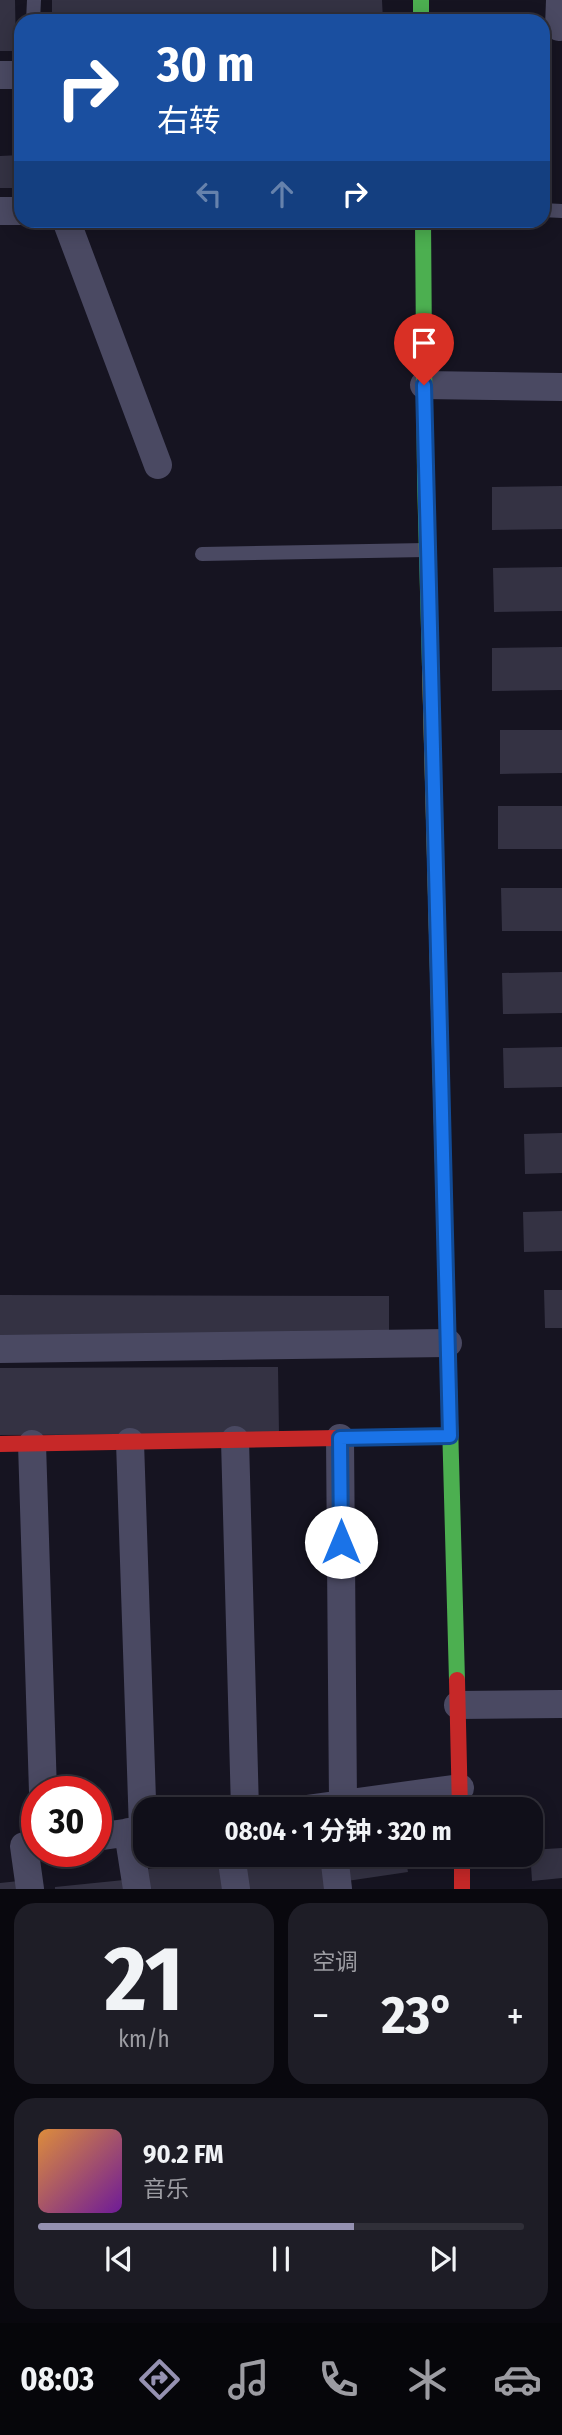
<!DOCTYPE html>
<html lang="zh">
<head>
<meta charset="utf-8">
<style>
	body { margin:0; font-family:"Fira Sans Condensed","Noto Sans SC",sans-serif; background:#1e1d26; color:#f1f3f6; height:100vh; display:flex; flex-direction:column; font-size:26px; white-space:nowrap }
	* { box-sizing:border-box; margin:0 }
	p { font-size:23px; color:#9c9ca2 }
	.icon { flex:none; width:38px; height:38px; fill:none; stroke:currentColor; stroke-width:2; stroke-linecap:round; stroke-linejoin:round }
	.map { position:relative; height:1889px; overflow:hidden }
	.drawer { display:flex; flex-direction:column; gap:14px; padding:14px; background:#09080e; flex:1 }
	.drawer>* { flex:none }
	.top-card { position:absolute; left:14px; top:14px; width:536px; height:214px; border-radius:21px; box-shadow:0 4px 18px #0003,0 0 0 2px #302f38; background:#1a4fa0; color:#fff; overflow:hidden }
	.speed { position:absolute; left:21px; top:1776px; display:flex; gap:14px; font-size:35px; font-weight:700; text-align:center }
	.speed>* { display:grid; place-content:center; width:91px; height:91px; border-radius:50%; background:#100f19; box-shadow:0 4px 18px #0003,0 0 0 2px #302f38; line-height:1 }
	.speed .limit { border:10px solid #d22; background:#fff; color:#111 }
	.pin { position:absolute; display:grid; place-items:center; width:60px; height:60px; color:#fff; margin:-72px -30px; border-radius:50% 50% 50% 0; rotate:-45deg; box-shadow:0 0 7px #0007 }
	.pin .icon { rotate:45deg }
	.me { position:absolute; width:77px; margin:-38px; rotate:0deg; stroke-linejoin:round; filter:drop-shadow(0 0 5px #0008) }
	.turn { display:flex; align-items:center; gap:24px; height:147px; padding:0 28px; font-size:32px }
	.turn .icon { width:91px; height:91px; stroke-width:2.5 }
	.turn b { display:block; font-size:49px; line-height:60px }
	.lanes { display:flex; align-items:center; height:66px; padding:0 28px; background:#0003; justify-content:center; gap:35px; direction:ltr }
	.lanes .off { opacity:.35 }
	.big { font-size:52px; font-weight:700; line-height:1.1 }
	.drawer .card { flex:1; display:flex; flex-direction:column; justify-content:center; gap:10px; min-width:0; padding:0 24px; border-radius:21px; background:#1e1d26 }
	.drawer .dial { align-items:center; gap:0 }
	.dial b { font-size:91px; line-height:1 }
	.song { display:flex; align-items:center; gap:21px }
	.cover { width:84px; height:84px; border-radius:10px; background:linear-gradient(135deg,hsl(30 70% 55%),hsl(280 70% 35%)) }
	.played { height:7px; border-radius:4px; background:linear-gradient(90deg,#9591b1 65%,#302f38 65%) }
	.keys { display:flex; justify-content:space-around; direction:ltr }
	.heat { display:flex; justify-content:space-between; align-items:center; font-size:38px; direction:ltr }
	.drawer .tiles { flex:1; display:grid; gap:14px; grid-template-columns:1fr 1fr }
	.card:last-child { grid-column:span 2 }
	.trip { position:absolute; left:133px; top:1797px; width:410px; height:70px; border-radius:21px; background:#100f19; box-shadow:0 4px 18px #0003,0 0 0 2px #302f38; font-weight:700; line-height:70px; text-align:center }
	.tabs { display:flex; height:112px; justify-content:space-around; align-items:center; background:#06060a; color:#9c9ca2 }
	.tabs .icon { width:49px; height:49px }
	.tabs .selected { color:#9591b1 }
	.tabs b { font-size:32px; color:#f1f3f6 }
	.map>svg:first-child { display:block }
	.building { fill:#343243 }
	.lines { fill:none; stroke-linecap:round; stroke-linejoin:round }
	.lane { stroke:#4a4962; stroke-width:14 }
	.street { stroke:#4a4962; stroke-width:28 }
	.fast { stroke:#4caf50; stroke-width:16 }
	.slow { stroke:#ffc107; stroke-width:16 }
	.jam { stroke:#c62828; stroke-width:16 }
	.route-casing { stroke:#114b97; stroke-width:18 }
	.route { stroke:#1a73e8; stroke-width:12 }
</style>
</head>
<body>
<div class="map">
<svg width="562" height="1889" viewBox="0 0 562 1889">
	<rect width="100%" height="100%" fill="#161421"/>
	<path class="building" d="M 0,0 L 15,0 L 16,51 L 0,51 Z
		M 52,0 L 382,0 L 383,21 L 52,21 Z
		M 21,155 L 21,188 L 0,188 L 0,156 Z
		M 562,486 L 562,529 L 492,530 L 492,487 Z
		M 562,567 L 562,611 L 494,612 L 493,568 Z
		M 562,647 L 562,690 L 492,691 L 492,648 Z
		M 500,730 L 562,730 L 562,773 L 500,774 Z
		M 498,806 L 562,806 L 562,849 L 498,849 Z
		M 501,888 L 562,888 L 562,931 L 502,931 Z
		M 562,972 L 562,1013 L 503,1014 L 502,973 Z
		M 562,1047 L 562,1087 L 504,1088 L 503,1048 Z
		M 562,1133 L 562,1173 L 525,1174 L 524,1134 Z
		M 562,1211 L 562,1251 L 524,1252 L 523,1212 Z
		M 544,1290 L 562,1290 L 562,1328 L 545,1328 Z
		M 0,1295 L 389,1296 L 389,1336 L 0,1335 Z
		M 278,1367 L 279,1434 L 0,1435 L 0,1368 Z
		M 562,1848 L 562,1878 L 532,1881 L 530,1850 Z
		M 314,1855 L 326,1855 L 330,1889 L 244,1889 L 241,1863 Z
		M 343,1855 L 405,1855 L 408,1872 L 347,1881 Z
		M 225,1861 L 228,1889 L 142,1889 L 140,1870 Z
		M 124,1880 L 125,1889 L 55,1889 L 55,1887 Z
		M 19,1881 L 20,1889 L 0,1889 L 0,1883 Z"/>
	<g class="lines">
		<path class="lane" d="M 33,21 L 34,0
			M 542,210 L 562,211
			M 202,554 L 426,550"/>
		<path class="street" d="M 559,27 L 560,0
			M 0,75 L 21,75
			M 0,211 L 21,211
			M 66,220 L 158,465
			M 424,385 L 562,387
			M 0,1349 L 448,1343
			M 340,1438 L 343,1803
			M 235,1440 L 245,1810
			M 130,1442 L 143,1830
			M 32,1444 L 43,1792
			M 458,1705 L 562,1704
			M 299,1810 L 460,1788
			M 128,1832 L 137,1889
			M 96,1837 L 145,1830
			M 24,1846 L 30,1889
			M 231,1855 L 236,1889
			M 334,1855 L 338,1889"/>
		<path class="fast" d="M 421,0 L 421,21
			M 423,220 L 425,479 L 430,667
			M 444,1203 L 457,1680"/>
		<path class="slow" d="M 430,667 L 444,1203"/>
		<path class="jam" d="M 0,1444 L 450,1436
			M 457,1680 L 460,1810
			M 462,1855 L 462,1889"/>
	</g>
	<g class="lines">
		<g class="route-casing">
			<path id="route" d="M 341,1542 L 340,1438 L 450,1436 L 424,385"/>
		</g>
		<use href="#route" class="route"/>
	</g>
</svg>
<div class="speed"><div class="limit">30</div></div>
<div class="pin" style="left:424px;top:385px;background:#d93025"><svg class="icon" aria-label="arrive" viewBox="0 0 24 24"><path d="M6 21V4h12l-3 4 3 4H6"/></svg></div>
<svg class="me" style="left:341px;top:1542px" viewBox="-20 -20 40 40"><circle r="19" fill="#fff"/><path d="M0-13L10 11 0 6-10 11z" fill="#1a73e8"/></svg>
<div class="trip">08:04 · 1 分钟 · 320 m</div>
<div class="top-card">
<div class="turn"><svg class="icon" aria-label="right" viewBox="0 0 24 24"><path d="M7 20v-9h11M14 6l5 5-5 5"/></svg><div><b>30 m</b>右转</div></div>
<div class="lanes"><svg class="icon off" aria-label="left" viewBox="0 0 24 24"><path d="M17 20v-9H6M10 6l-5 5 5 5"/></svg><svg class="icon off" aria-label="ahead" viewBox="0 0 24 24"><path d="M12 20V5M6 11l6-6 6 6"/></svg><svg class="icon" aria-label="right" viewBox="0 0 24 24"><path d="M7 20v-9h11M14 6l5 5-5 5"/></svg></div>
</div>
</div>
<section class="drawer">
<div class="tiles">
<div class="card dial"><b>21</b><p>km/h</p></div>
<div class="card"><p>空调</p>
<div class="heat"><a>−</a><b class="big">23°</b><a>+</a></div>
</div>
<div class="card">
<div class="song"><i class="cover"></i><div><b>90.2 FM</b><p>音乐</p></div></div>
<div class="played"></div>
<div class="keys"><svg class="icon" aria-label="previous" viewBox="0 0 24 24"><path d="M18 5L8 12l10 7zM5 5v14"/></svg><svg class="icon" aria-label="pause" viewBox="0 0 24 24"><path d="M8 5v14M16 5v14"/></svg><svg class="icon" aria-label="next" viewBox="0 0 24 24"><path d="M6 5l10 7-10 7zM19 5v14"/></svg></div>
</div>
</div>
</section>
<nav class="tabs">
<b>08:03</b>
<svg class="icon selected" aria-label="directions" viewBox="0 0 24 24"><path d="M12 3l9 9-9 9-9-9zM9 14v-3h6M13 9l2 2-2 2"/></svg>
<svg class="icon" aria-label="music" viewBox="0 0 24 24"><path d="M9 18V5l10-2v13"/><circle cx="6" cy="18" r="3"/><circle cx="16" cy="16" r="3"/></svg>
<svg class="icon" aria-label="phone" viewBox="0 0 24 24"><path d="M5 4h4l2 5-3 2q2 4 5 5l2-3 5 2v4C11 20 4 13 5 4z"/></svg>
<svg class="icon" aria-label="climate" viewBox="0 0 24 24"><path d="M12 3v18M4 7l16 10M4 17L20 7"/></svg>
<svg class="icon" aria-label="car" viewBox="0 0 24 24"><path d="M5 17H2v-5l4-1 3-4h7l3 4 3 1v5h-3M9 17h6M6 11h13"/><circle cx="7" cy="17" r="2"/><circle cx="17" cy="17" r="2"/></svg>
</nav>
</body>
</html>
